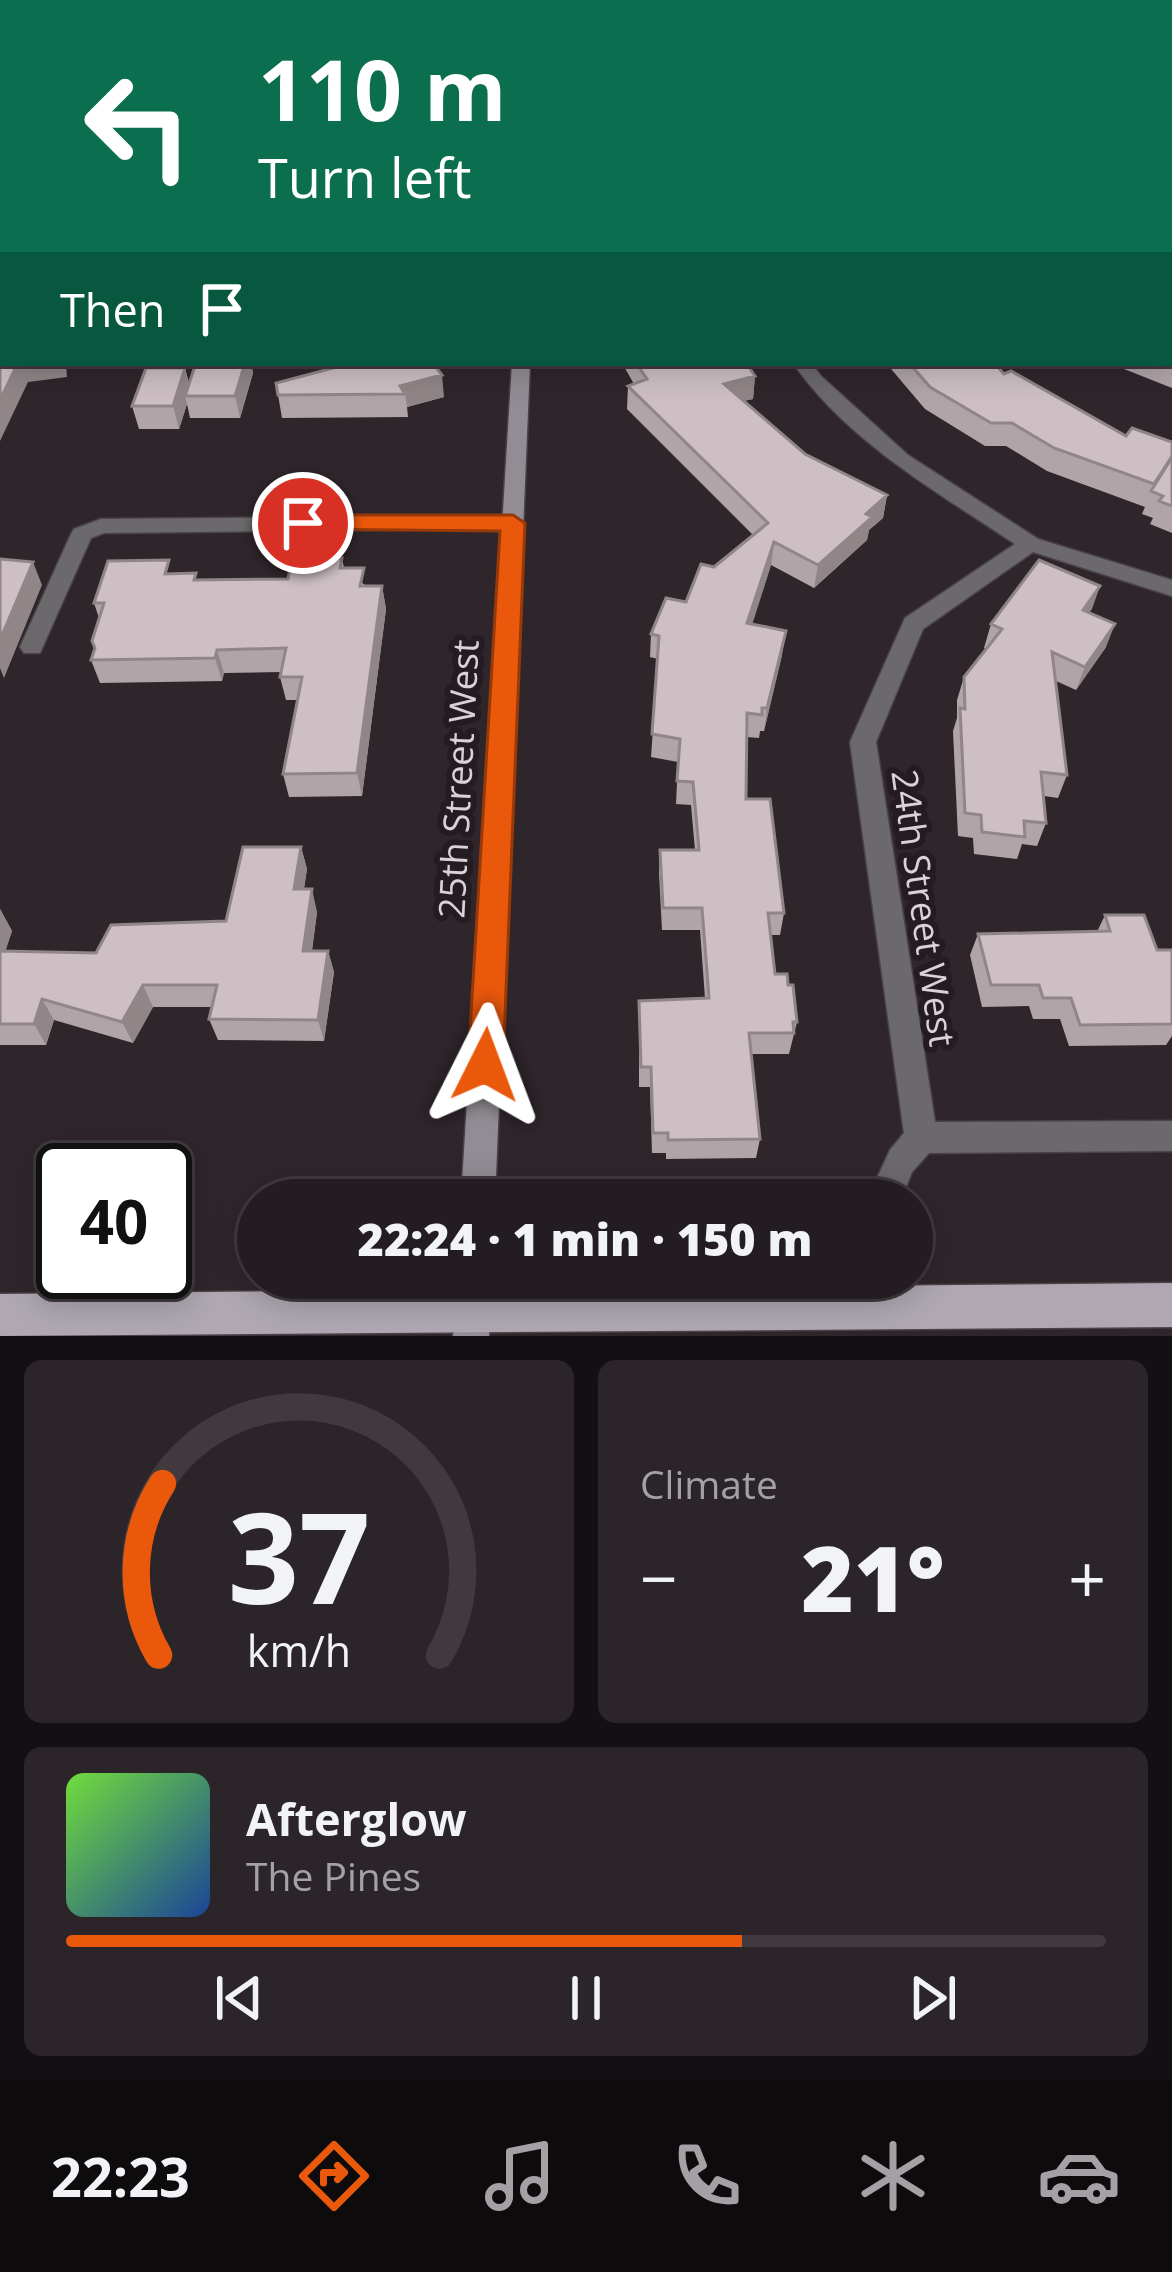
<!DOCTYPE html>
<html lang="en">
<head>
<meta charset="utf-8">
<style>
	body { margin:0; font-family:"Open Sans",sans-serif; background:#2b252a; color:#f1f3f6; height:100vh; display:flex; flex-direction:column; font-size:45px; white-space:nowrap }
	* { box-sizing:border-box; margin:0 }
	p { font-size:39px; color:#a3a1a5 }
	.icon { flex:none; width:66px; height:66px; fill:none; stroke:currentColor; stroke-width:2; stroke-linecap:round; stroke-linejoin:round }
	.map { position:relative; height:1336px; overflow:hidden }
	.details { display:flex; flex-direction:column; gap:24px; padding:24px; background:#130f12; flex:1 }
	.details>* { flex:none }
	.guide { position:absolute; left:0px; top:0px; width:1173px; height:366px; box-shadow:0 6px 30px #0003,0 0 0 3px #403a3f; background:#0b6e4f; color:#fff; overflow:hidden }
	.speed { position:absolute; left:36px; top:1143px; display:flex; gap:24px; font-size:60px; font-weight:700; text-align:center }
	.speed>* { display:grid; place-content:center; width:156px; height:156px; border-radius:50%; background:#231c21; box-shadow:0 6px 30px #0003,0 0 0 3px #403a3f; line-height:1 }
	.speed .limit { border:6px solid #111; border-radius:18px; background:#fff; color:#111 }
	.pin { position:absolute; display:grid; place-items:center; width:102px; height:102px; color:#fff; margin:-51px; border:6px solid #fff; border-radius:50%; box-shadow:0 3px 12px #0007 }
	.me { position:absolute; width:132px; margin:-66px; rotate:3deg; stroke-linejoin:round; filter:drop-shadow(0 0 9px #0008) }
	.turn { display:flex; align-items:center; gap:42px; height:252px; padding:0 60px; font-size:54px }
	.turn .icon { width:156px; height:156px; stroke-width:2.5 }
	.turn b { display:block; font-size:84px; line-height:102px }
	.then { display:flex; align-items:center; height:114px; padding:0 60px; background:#0003; gap:24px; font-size:45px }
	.big { font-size:90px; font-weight:800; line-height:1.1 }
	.details .tile { flex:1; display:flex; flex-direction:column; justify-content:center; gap:18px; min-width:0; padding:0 42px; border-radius:18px; background:#2b252a }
	.details .dial { align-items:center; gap:0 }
	.dial svg { height:312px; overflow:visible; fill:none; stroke:#403a3f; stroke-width:7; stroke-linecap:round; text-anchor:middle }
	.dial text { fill:#f1f3f6; stroke:none }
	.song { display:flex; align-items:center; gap:36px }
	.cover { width:144px; height:144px; border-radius:18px; background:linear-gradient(135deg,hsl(100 70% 55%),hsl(220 70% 35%)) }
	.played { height:12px; border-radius:6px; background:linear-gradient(90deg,#ea580c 65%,#403a3f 65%) }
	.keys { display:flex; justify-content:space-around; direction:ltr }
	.heat { display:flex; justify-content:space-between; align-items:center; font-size:66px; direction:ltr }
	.details .tiles { flex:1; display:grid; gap:24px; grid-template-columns:1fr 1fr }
	.tile:last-child { grid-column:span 2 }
	.trip { position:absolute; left:237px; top:1179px; width:696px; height:120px; border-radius:60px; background:#231c21; box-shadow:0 6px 30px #0003,0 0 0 3px #403a3f; font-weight:800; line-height:120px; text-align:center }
	.tab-bar { display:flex; height:192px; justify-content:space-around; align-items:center; background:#0e0b0d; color:#a3a1a5 }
	.tab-bar .icon { width:84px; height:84px }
	.tab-bar .on { color:#ea580c }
	.tab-bar b { font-size:54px; color:#f1f3f6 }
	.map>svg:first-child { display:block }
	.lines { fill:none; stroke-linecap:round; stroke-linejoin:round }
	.lane-casing { stroke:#4a4248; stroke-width:3 }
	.street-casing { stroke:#4a4248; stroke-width:3 }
	.secondary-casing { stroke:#4a4248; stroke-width:3 }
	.primary-casing { stroke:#4a4248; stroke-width:3 }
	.lane { fill:#6c696d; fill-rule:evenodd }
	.street { fill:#6c696d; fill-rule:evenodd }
	.secondary { fill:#928d94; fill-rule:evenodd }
	.primary { fill:#afa8b2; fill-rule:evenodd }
	.wall { fill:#b0a4a8 }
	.shaded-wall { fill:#908688 }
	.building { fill:#cdbfc3; stroke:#908688; stroke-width:3 }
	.route { fill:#ea580c; stroke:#983908; stroke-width:3 }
	.labels { text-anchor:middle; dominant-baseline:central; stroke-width:12; stroke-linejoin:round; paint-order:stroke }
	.street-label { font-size:36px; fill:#d9d3d8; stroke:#251c22 }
</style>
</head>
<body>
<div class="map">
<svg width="1172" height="1336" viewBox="0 0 1172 1336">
	<rect width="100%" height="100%" fill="#2f262c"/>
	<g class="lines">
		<g class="lane-casing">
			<path id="lane" d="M 513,516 L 521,518 L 524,523 L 521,528 L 104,533 L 91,538 L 40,653 L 24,653 L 20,647 L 71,534 L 74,529 L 101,519 Z"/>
		</g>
		<g class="street-casing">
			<path id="street" d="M 703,0 L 715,0 L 715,3 L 703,3 Z
				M 0,90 L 3,90 L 3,98 L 0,98 Z
				M 1170,288 L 1172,288 L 1172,300 L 1170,300 Z
				M 0,306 L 3,306 L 3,316 L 0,316 Z
				M 793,363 L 811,363 L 821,376 L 908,455 L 1038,539 L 1172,580 L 1172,596 L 1033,552 L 923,629 L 876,742 L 935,1122 L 1172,1121 L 1172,1151 L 929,1153 L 912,1172 L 901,1200 L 867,1200 L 890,1150 L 904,1133 L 850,742 L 905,618 L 1015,544 C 937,492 847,441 793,363 Z"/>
		</g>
		<g class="secondary-casing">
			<path id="secondary" d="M 534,0 L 546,0 L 546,3 L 534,3 Z
				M 512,363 L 530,363 L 495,1200 L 461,1200 Z
				M 457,1278 L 491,1278 L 489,1336 L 453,1336 Z"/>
		</g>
		<g class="primary-casing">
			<path id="primary" d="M 1172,1283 L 1172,1327 L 0,1336 L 0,1294 Z"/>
		</g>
		<use href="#lane" class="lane"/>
		<use href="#street" class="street"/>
		<use href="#secondary" class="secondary"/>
		<use href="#primary" class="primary"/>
	</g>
	<path class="wall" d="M 749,0 L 1172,0 L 1172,238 L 1170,236 L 1170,3 L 749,3 Z
		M 1172,320 L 1172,388 L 1119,367 L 1120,363 L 1170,363 L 1170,322 Z
		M 196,363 L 251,363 L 253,373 L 240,418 L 190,418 L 187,404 L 179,429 L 139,429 L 132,406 L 185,368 L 189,383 Z
		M 622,363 L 746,363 L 755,376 L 753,399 L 743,401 L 805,454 L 887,495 L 883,518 L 869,530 L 867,540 L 814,588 L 771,565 L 752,624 L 782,655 L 764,731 L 760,731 L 759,738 L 747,737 L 746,799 L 784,913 L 780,935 L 771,935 L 775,974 L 788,985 L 797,1022 L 789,1054 L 751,1054 L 760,1139 L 756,1158 L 666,1159 L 666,1153 L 652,1153 L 650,1087 L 639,1087 L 639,1001 L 705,998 L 700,930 L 662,930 L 659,873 L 660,850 L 695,850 L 691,805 L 676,804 L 678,762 L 651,757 L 658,659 L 650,657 L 651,634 L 686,602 L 714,567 L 753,535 L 627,409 L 628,386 L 634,384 Z
		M 886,363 L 994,363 L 1004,374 L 1126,436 L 1172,442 L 1172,533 L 1150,524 L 1153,518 L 1142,514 L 1145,507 L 1047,471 L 1006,446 L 985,446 L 925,409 Z
		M 276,383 L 444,397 L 407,407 L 408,417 L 282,418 Z
		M 342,558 L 344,568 L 366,586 L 382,586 L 386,609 L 362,796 L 289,797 L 283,774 L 297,700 L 286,700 L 280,677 L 281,672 L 224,673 L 222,681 L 100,683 L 91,660 L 95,650 L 92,641 L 99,618 L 94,603 L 173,574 L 198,580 L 288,579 Z
		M 1100,586 L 1089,613 L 1106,647 L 1076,690 L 1056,681 L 1067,775 L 1058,798 L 1044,796 L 1046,823 L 1037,846 L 1022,844 L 1017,859 L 974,854 L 973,838 L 958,836 L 953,731 L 957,718 L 957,700 L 964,677 L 986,649 L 984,648 L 991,624 Z
		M 301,847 L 307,869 L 304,889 L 317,912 L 312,951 L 328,951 L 334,972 L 324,1041 L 218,1040 L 209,1019 L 212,1007 L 153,1007 L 133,1043 L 54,1020 L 46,1045 L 0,1045 L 0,909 L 12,931 L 5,951 L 96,953 L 226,921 Z
		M 1105,915 L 1157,950 L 1172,950 L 1172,1036 L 1166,1045 L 1069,1046 L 1060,1019 L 1033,1019 L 1029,1006 L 982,1007 L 970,955 L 978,934 L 1097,932 Z"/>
	<path class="shaded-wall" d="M 16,0 L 36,0 L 33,3 L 14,3 Z
		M 3,16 L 3,42 L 0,46 L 0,20 Z
		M 18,363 L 66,363 L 67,377 L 28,382 L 0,441 L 0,400 Z
		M 245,363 L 251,363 L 253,373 L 240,418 L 235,396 Z
		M 185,368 L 191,390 L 185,396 L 187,404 L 179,429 L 173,406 Z
		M 442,375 L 444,397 L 407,407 L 405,394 L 400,386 Z
		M 755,376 L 753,399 L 722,406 L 724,384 Z
		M 887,495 L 883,518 L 869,530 L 867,540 L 814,588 L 818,565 L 866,514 Z
		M 774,542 L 771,565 L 745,647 L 747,623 Z
		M 33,562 L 42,585 L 4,678 L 0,668 L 0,640 Z
		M 382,586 L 386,609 L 362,796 L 357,773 Z
		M 1100,586 L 1092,609 L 1075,633 L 1083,610 Z
		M 1115,624 L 1106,647 L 1076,690 L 1085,667 Z
		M 786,631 L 782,655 L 764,731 L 767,708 Z
		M 217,650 L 224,673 L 222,681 L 215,658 Z
		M 301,847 L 307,869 L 300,912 L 294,889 Z
		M 312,889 L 317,912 L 309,972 L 303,951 Z
		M 0,909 L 12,931 L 0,968 Z
		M 328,951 L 334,972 L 324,1041 L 318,1020 Z
		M 143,985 L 153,1007 L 133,1043 L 122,1022 Z
		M 42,999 L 54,1020 L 46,1045 L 34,1024 Z"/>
	<path class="building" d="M 0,0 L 16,0 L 14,3 L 3,3 L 3,16 L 0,20 Z
		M 156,0 L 417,0 L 416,3 L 154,3 Z
		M 611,0 L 668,0 L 668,3 L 611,3 Z
		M 755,0 L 1172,0 L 1172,210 L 1170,208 L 1170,3 L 756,3 Z
		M 1172,320 L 1172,363 L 1170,362 L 1170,322 Z
		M 3,330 L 3,363 L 18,363 L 0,400 L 0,331 Z
		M 196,363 L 245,363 L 235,396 L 185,396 Z
		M 352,363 L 433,363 L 442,375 L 400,386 L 405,394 L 278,395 L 276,383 Z
		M 636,363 L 746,363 L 755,376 L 724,384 L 805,454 L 887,495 L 866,514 L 872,517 L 818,565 L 774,542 L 747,623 L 786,631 L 767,708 L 762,708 L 762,715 L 747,713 L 746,799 L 770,799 L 784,913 L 768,913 L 775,974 L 787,974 L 788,985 L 793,985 L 797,1022 L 793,1022 L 794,1033 L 749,1033 L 760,1139 L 668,1140 L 668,1133 L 653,1133 L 651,1067 L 641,1067 L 639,1001 L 709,998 L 702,908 L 663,908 L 660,850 L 699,850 L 693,782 L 677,781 L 680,739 L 652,734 L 659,636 L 651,634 L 666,598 L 686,602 L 701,564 L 714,567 L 768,523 L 628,386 L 647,379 Z
		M 909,363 L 994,363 L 1004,374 L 1011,371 L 1126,436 L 1132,428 L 1172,442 L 1172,456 L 1154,484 L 1054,448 L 1012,423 L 991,423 L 930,387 Z
		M 146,368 L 185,368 L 173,406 L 132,406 Z
		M 1171,459 L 1172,459 L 1172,506 L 1159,501 L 1163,496 L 1151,491 Z
		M 292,558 L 342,558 L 340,568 L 364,568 L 360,586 L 382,586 L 357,773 L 283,774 L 302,677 L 280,677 L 286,648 L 217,650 L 215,658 L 91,660 L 95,648 L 92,641 L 104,603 L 94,603 L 108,561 L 169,560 L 165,574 L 196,573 L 194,580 L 288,579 Z
		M 0,559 L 33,562 L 0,640 Z
		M 1039,560 L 1100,586 L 1083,610 L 1115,624 L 1085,667 L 1052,652 L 1067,775 L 1041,772 L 1046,823 L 1024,821 L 1025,837 L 982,832 L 981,815 L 965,813 L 960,708 L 965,709 L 964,677 L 1002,629 L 991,624 Z
		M 243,847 L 301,847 L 294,889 L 312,889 L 303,951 L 328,951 L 318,1020 L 209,1019 L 217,985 L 143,985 L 122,1022 L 42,999 L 34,1024 L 0,1024 L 0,951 L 96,953 L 111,925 L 226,921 Z
		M 1105,915 L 1144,915 L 1157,950 L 1172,950 L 1172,1024 L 1080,1025 L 1071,998 L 1043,998 L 1039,985 L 991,985 L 978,934 L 1110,931 Z"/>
	<path class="route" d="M 303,515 L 513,515 L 525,523 L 503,1065 L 497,1076 L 485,1081 L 473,1076 L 468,1065 L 500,531 L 295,529 L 295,518 Z"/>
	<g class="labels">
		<g class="street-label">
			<text transform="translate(458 779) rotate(-87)">25th Street West</text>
			<text transform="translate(924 908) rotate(82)">24th Street West</text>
		</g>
	</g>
</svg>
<div class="speed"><div class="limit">40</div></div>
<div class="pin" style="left:303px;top:523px;background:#d93025"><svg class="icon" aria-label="arrive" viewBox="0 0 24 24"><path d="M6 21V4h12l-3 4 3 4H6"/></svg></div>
<svg class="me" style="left:485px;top:1065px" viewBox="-20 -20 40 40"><path d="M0-17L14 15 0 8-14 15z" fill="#ea580c" stroke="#fff" stroke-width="4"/></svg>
<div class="trip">22:24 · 1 min · 150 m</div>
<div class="guide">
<div class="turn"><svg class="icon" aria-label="left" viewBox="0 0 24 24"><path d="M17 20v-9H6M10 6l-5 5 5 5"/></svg><div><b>110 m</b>Turn left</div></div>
<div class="then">Then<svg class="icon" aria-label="arrive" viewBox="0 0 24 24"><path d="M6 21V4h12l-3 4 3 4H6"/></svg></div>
</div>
</div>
<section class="details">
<div class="tiles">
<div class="tile dial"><svg viewBox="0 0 100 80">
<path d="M14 69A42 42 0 1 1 86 69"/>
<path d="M14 69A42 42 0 0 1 15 25" stroke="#ea580c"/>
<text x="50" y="56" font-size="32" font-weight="700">37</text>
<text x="50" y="72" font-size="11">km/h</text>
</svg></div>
<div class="tile"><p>Climate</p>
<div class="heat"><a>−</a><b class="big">21°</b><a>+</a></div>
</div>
<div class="tile">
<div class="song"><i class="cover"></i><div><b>Afterglow</b><p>The Pines</p></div></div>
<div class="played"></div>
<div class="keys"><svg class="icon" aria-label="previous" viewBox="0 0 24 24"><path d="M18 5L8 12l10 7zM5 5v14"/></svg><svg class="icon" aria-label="pause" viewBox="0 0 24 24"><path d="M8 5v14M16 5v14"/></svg><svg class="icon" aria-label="next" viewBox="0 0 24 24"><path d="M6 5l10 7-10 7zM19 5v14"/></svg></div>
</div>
</div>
</section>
<nav class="tab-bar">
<b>22:23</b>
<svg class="icon on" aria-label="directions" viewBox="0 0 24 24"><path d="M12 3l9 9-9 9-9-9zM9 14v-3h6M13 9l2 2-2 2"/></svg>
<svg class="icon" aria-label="music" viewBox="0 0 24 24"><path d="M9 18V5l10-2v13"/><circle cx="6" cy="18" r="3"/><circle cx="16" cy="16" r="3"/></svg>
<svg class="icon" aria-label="phone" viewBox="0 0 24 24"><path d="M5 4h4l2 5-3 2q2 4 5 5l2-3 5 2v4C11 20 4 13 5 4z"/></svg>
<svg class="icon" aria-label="climate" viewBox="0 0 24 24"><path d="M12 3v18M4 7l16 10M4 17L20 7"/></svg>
<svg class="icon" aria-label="car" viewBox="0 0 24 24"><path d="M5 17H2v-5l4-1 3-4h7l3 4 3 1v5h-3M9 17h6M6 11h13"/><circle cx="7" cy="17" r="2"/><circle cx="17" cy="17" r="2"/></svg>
</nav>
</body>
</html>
